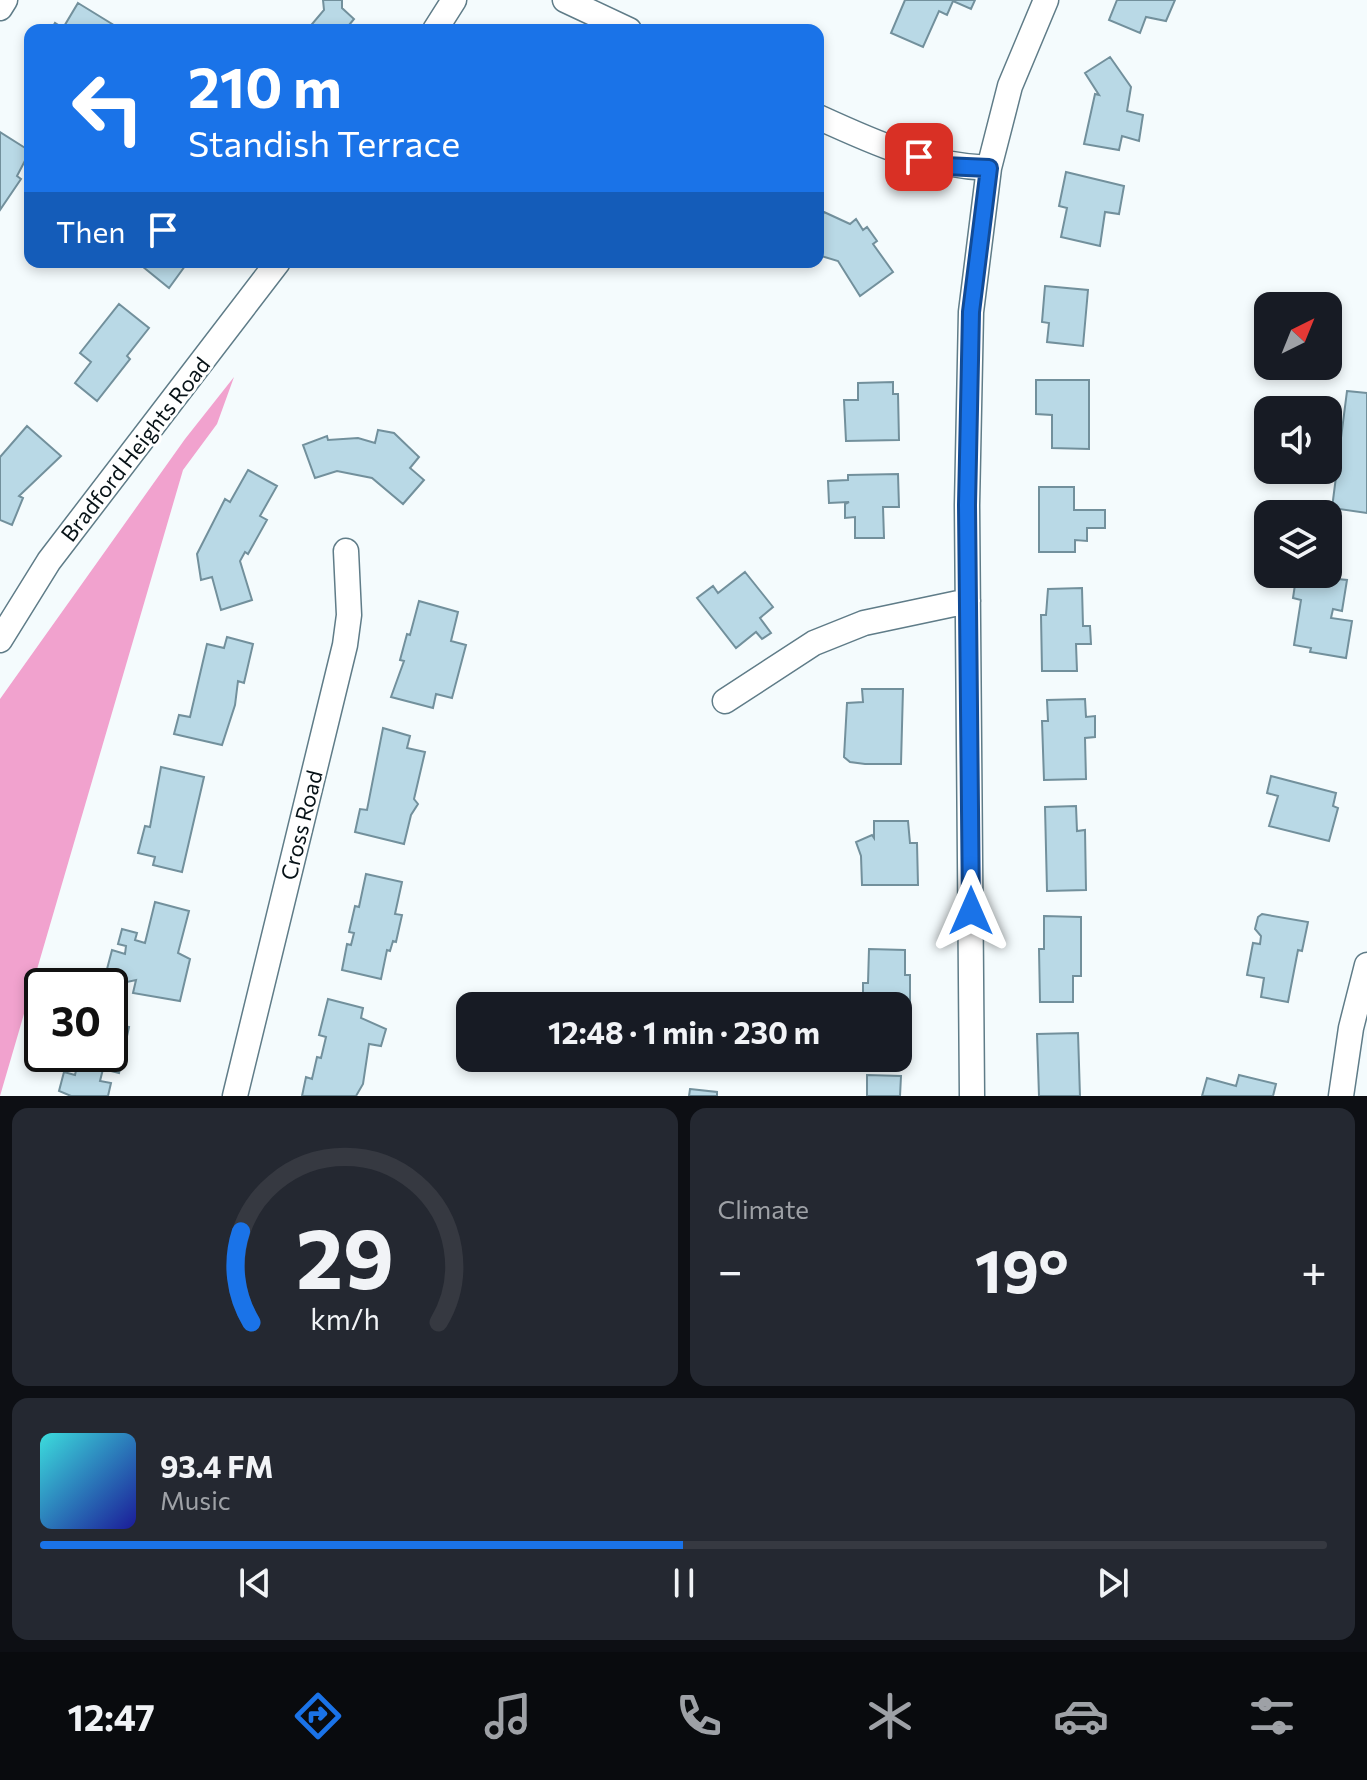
<!DOCTYPE html>
<html lang="en">
<head>
<meta charset="utf-8">
<style>
	body { margin:0; font-family:Commissioner,sans-serif; background:#242831; color:#f1f3f6; height:100vh; display:flex; flex-direction:column; font-size:30px; white-space:nowrap }
	* { box-sizing:border-box; margin:0 }
	p { font-size:26px; color:#9ea1a6 }
	.icon { flex:none; width:44px; height:44px; fill:none; stroke:currentColor; stroke-width:2; stroke-linecap:round; stroke-linejoin:round }
	.map { position:relative; height:1096px; overflow:hidden }
	.sheet { display:flex; flex-direction:column; gap:12px; padding:12px; background:#0d0f14; flex:1 }
	.sheet>* { flex:none }
	.banner { position:absolute; left:24px; top:24px; width:800px; height:244px; border-radius:16px; box-shadow:0 4px 12px #0003; background:#1a73e8; color:#fff; overflow:hidden }
	.needle { width:52px; rotate:43deg }
	.tools { position:absolute; left:1254px; top:292px; display:grid; gap:16px }
	.tools a { display:grid; place-items:center; width:88px; height:88px; border-radius:16px; background:#171b24; box-shadow:0 4px 12px #0003; font-size:40px }
	.speed { position:absolute; left:24px; top:968px; display:flex; gap:16px; font-size:40px; font-weight:700; text-align:center }
	.speed>* { display:grid; place-content:center; width:104px; height:104px; border-radius:50%; background:#171b24; box-shadow:0 4px 12px #0003; line-height:1 }
	.speed .limit { border:4px solid #111; border-radius:12px; background:#fff; color:#111 }
	.pin { position:absolute; display:grid; place-items:center; width:68px; height:68px; color:#fff; margin:-34px; border-radius:16px; box-shadow:0 4px 12px #0006 }
	.me { position:absolute; width:88px; margin:-44px; rotate:0deg; stroke-linejoin:round; filter:drop-shadow(0 0 6px #0008) }
	.turn { display:flex; align-items:center; gap:28px; height:168px; padding:0 32px; font-size:36px }
	.turn .icon { width:104px; height:104px; stroke-width:2.5 }
	.turn b { display:block; font-size:56px; line-height:68px }
	.then { display:flex; align-items:center; height:76px; padding:0 32px; background:#0003; gap:16px; font-size:30px }
	.big { font-size:60px; font-weight:700; line-height:1.1 }
	.sheet .card { flex:1; display:flex; flex-direction:column; justify-content:center; gap:12px; min-width:0; padding:0 28px; border-radius:16px; background:#242831 }
	.sheet .dial { align-items:center; gap:0 }
	.dial svg { height:208px; overflow:visible; fill:none; stroke:#363941; stroke-width:7; stroke-linecap:round; text-anchor:middle }
	.dial text { fill:#f1f3f6; stroke:none }
	.song { display:flex; align-items:center; gap:24px }
	.cover { width:96px; height:96px; border-radius:12px; background:linear-gradient(135deg,hsl(180 70% 55%),hsl(240 70% 35%)) }
	.played { height:8px; border-radius:4px; background:linear-gradient(90deg,#1a73e8 50%,#363941 50%) }
	.keys { display:flex; justify-content:space-around; direction:ltr }
	.heat { display:flex; justify-content:space-between; align-items:center; font-size:44px; direction:ltr }
	.sheet .tiles { flex:1; display:grid; gap:12px; grid-template-columns:1fr 1fr }
	.card:last-child { grid-column:span 2 }
	.trip { position:absolute; left:456px; top:992px; width:456px; height:80px; border-radius:16px; background:#171b24; box-shadow:0 4px 12px #0003; font-weight:700; line-height:80px; text-align:center }
	.tab-bar { display:flex; height:128px; justify-content:space-around; align-items:center; background:#090b0e; color:#9ea1a6 }
	.tab-bar .icon { width:56px; height:56px }
	.tab-bar .current { color:#1a73e8 }
	.tab-bar b { font-size:36px; color:#f1f3f6 }
	.map>svg:first-child { display:block }
	.forest { fill:#f1a2ce }
	.building { fill:#b9d9e6; stroke:#72909c; stroke-width:2 }
	.lines { fill:none; stroke-linecap:round; stroke-linejoin:round }
	.street-casing { stroke:#5f7c88; stroke-width:27 }
	.street { stroke:#fff; stroke-width:24 }
	.route-casing { stroke:#114b97; stroke-width:20 }
	.route { stroke:#1a73e8; stroke-width:14 }
	.labels { text-anchor:middle; dominant-baseline:central; stroke-width:6; stroke-linejoin:round; paint-order:stroke }
	.street-label { font-size:22px; fill:#071217; stroke:#fff }
</style>
</head>
<body>
<div class="map">
<svg width="1367" height="1096" viewBox="0 0 1367 1096">
	<rect width="100%" height="100%" fill="#f4fbfd"/>
	<path class="forest" d="M 234,377 L 217,424 L 183,470 L 0,1096 L 0,699 L 185,439 Z"/>
	<path class="building" d="M 323,0 L 342,0 L 342,8 L 354,19 L 345,30 L 307,30 L 324,10 Z
		M 905,0 L 975,0 L 971,9 L 953,1 L 947,15 L 939,11 L 923,47 L 891,33 Z
		M 1117,0 L 1175,0 L 1166,21 L 1146,17 L 1140,33 L 1109,20 Z
		M 78,3 L 117,27 L 115,30 L 51,30 L 55,23 L 63,28 Z
		M 1110,57 L 1131,87 L 1127,111 L 1143,115 L 1139,141 L 1122,136 L 1119,150 L 1084,144 L 1095,94 L 1099,95 L 1085,73 Z
		M 0,132 L 30,151 L 17,176 L 21,179 L 0,210 Z
		M 1066,172 L 1124,186 L 1119,214 L 1105,212 L 1100,246 L 1061,237 L 1067,208 L 1059,206 Z
		M 824,212 L 850,224 L 856,219 L 863,230 L 867,227 L 877,241 L 873,244 L 893,272 L 860,296 L 838,261 L 818,255 L 818,226 Z
		M 137,262 L 180,262 L 185,266 L 169,288 Z
		M 1045,286 L 1088,290 L 1083,346 L 1047,342 L 1049,323 L 1042,322 Z
		M 119,304 L 149,328 L 127,356 L 130,359 L 97,401 L 75,383 L 91,362 L 80,353 Z
		M 1036,380 L 1089,380 L 1089,449 L 1052,448 L 1052,415 L 1036,414 Z
		M 893,382 L 893,394 L 898,394 L 899,440 L 846,441 L 844,400 L 858,400 L 858,383 Z
		M 1347,391 L 1367,393 L 1367,513 L 1332,508 Z
		M 27,426 L 61,456 L 19,496 L 23,498 L 12,525 L 0,520 L 0,457 Z
		M 378,430 L 394,433 L 419,457 L 410,468 L 424,480 L 403,504 L 372,478 L 337,471 L 315,478 L 303,445 L 327,436 L 328,440 L 358,438 L 375,443 Z
		M 248,470 L 277,486 L 260,516 L 267,520 L 248,554 L 245,552 L 240,561 L 252,600 L 221,610 L 212,577 L 201,580 L 197,554 L 225,499 L 230,502 Z
		M 898,474 L 899,507 L 883,507 L 884,538 L 855,538 L 855,517 L 845,518 L 845,504 L 849,502 L 829,503 L 828,481 L 848,480 L 848,475 Z
		M 1039,487 L 1074,487 L 1074,510 L 1105,510 L 1105,528 L 1087,528 L 1087,541 L 1075,540 L 1075,552 L 1039,552 Z
		M 745,572 L 773,607 L 760,618 L 771,633 L 762,639 L 756,632 L 736,648 L 697,598 L 713,586 L 718,593 Z
		M 1296,578 L 1327,583 L 1328,578 L 1347,580 L 1342,611 L 1333,609 L 1331,618 L 1352,621 L 1346,658 L 1310,652 L 1311,648 L 1294,645 L 1301,600 L 1293,598 Z
		M 1082,588 L 1083,626 L 1090,626 L 1091,644 L 1076,644 L 1077,671 L 1042,671 L 1041,615 L 1046,615 L 1048,589 Z
		M 419,601 L 458,612 L 451,641 L 466,645 L 452,698 L 436,694 L 433,708 L 391,697 L 404,661 L 400,660 L 407,634 L 410,635 Z
		M 227,637 L 253,644 L 244,683 L 238,681 L 235,705 L 222,745 L 174,734 L 179,715 L 190,717 L 207,644 L 224,648 Z
		M 862,689 L 903,689 L 901,764 L 865,764 L 850,762 L 844,757 L 847,703 L 863,702 Z
		M 1085,699 L 1086,717 L 1095,716 L 1095,737 L 1085,738 L 1086,779 L 1044,780 L 1042,721 L 1048,721 L 1047,700 Z
		M 383,728 L 410,736 L 407,748 L 425,752 L 414,799 L 418,804 L 411,815 L 404,844 L 355,832 L 360,809 L 367,810 Z
		M 161,767 L 204,777 L 182,872 L 153,865 L 155,857 L 138,853 L 145,826 L 150,827 Z
		M 1271,776 L 1336,793 L 1333,806 L 1338,808 L 1329,841 L 1269,826 L 1278,796 L 1267,793 Z
		M 1076,806 L 1077,831 L 1085,830 L 1086,890 L 1047,891 L 1045,807 Z
		M 874,821 L 908,821 L 910,843 L 917,843 L 918,885 L 862,885 L 861,856 L 856,842 L 872,835 L 874,838 Z
		M 366,874 L 402,882 L 395,914 L 402,915 L 396,942 L 393,941 L 390,951 L 387,950 L 381,979 L 342,970 L 347,944 L 351,945 L 354,933 L 349,932 L 355,906 L 359,907 Z
		M 155,902 L 189,911 L 178,953 L 190,959 L 180,1001 L 133,993 L 136,980 L 127,982 L 106,973 L 112,950 L 125,954 L 126,946 L 118,944 L 122,929 L 137,933 L 135,940 L 145,943 Z
		M 1262,914 L 1308,922 L 1302,951 L 1298,950 L 1288,1002 L 1261,997 L 1264,978 L 1247,975 L 1253,943 L 1260,944 L 1261,936 L 1255,929 L 1258,917 Z
		M 1044,916 L 1081,917 L 1081,976 L 1073,976 L 1073,1002 L 1040,1002 L 1039,949 L 1044,949 Z
		M 869,949 L 905,950 L 905,975 L 910,975 L 910,1027 L 898,1027 L 898,1006 L 863,1005 L 863,983 L 868,983 Z
		M 328,999 L 363,1008 L 361,1018 L 386,1029 L 381,1046 L 369,1044 L 363,1084 L 356,1096 L 302,1096 L 306,1077 L 312,1079 L 317,1057 L 321,1058 L 326,1037 L 319,1035 Z
		M 110,1023 L 129,1027 L 119,1073 L 103,1069 L 100,1081 L 111,1083 L 108,1096 L 71,1096 L 59,1091 L 64,1072 L 75,1075 L 80,1054 L 110,1054 Z
		M 1078,1033 L 1080,1096 L 1039,1096 L 1037,1034 Z
		M 867,1075 L 901,1076 L 900,1096 L 867,1096 Z
		M 1239,1075 L 1276,1084 L 1273,1096 L 1202,1096 L 1207,1078 L 1236,1086 Z
		M 690,1089 L 717,1092 L 717,1096 L 689,1096 Z"/>
	<g class="lines">
		<g class="street-casing">
			<path id="street" d="M 565,0 L 629,30
				M 0,8 L 5,0
				M 435,30 L 454,0
				M 818,117 C 877,144 923,165 989,168
				M 0,640 L 49,561 L 278,262
				M 725,701 L 814,643 L 864,623 L 968,601
				M 235,1096 L 345,645 L 349,615 L 346,551
				M 972,1096 L 967,505 L 971,312 L 989,168 L 1010,86 L 1046,0
				M 1341,1096 L 1351,1028 L 1367,965"/>
		</g>
		<use href="#street" class="street"/>
	</g>
	<g class="lines">
		<g class="route-casing">
			<path id="route" d="M 919,157 L 944,166 L 989,168 L 971,312 L 967,505 L 971,911"/>
		</g>
		<use href="#route" class="route"/>
	</g>
	<g class="labels">
		<g class="street-label">
			<text transform="translate(135 449) rotate(-52)">Bradford Heights Road</text>
			<text transform="translate(301 825) rotate(-76)">Cross Road</text>
		</g>
	</g>
</svg>
<div class="tools">
<a><svg class="needle" viewBox="-14 -14 28 28"><path d="M0-13l5 13h-10z" fill="#e53935"/><path d="M0 13l5-13h-10z" fill="#9ea1a6"/></svg></a>
<a><svg class="icon" aria-label="sound" viewBox="0 0 24 24"><path d="M4 9h4l5-4v14l-5-4H4zM17 9q2 3 0 6"/></svg></a>
<a><svg class="icon" aria-label="layers" viewBox="0 0 24 24"><path d="M12 4l9 5-9 5-9-5zM3 14l9 5 9-5"/></svg></a>
</div>
<div class="speed"><div class="limit">30</div></div>
<div class="pin" style="left:919px;top:157px;background:#d93025"><svg class="icon" aria-label="arrive" viewBox="0 0 24 24"><path d="M6 21V4h12l-3 4 3 4H6"/></svg></div>
<svg class="me" style="left:971px;top:911px" viewBox="-20 -20 40 40"><path d="M0-17L14 15 0 8-14 15z" fill="#1a73e8" stroke="#fff" stroke-width="4"/></svg>
<div class="trip">12:48 · 1 min · 230 m</div>
<div class="banner">
<div class="turn"><svg class="icon" aria-label="left" viewBox="0 0 24 24"><path d="M17 20v-9H6M10 6l-5 5 5 5"/></svg><div><b>210 m</b>Standish Terrace</div></div>
<div class="then">Then<svg class="icon" aria-label="arrive" viewBox="0 0 24 24"><path d="M6 21V4h12l-3 4 3 4H6"/></svg></div>
</div>
</div>
<section class="sheet">
<div class="tiles">
<div class="card dial"><svg viewBox="0 0 100 80">
<path d="M14 69A42 42 0 1 1 86 69"/>
<path d="M14 69A42 42 0 0 1 10 34" stroke="#1a73e8"/>
<text x="50" y="56" font-size="32" font-weight="700">29</text>
<text x="50" y="72" font-size="11">km/h</text>
</svg></div>
<div class="card"><p>Climate</p>
<div class="heat"><a>−</a><b class="big">19°</b><a>+</a></div>
</div>
<div class="card">
<div class="song"><i class="cover"></i><div><b>93.4 FM</b><p>Music</p></div></div>
<div class="played"></div>
<div class="keys"><svg class="icon" aria-label="previous" viewBox="0 0 24 24"><path d="M18 5L8 12l10 7zM5 5v14"/></svg><svg class="icon" aria-label="pause" viewBox="0 0 24 24"><path d="M8 5v14M16 5v14"/></svg><svg class="icon" aria-label="next" viewBox="0 0 24 24"><path d="M6 5l10 7-10 7zM19 5v14"/></svg></div>
</div>
</div>
</section>
<nav class="tab-bar">
<b>12:47</b>
<svg class="icon current" aria-label="directions" viewBox="0 0 24 24"><path d="M12 3l9 9-9 9-9-9zM9 14v-3h6M13 9l2 2-2 2"/></svg>
<svg class="icon" aria-label="music" viewBox="0 0 24 24"><path d="M9 18V5l10-2v13"/><circle cx="6" cy="18" r="3"/><circle cx="16" cy="16" r="3"/></svg>
<svg class="icon" aria-label="phone" viewBox="0 0 24 24"><path d="M5 4h4l2 5-3 2q2 4 5 5l2-3 5 2v4C11 20 4 13 5 4z"/></svg>
<svg class="icon" aria-label="climate" viewBox="0 0 24 24"><path d="M12 3v18M4 7l16 10M4 17L20 7"/></svg>
<svg class="icon" aria-label="car" viewBox="0 0 24 24"><path d="M5 17H2v-5l4-1 3-4h7l3 4 3 1v5h-3M9 17h6M6 11h13"/><circle cx="7" cy="17" r="2"/><circle cx="17" cy="17" r="2"/></svg>
<svg class="icon" aria-label="filters" viewBox="0 0 24 24"><path d="M4 7h16M4 17h16"/><circle cx="9" cy="7" r="2"/><circle cx="15" cy="17" r="2"/></svg>
</nav>
</body>
</html>
